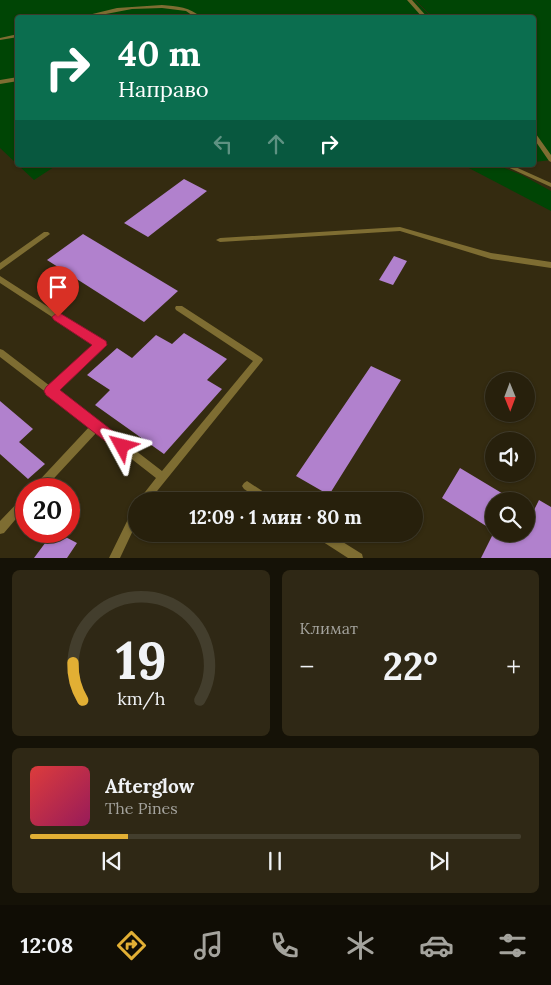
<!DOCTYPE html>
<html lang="ru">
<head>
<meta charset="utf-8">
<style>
	body { margin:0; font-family:Lora,serif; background:#2f2815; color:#f1f3f6; height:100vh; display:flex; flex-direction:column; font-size:19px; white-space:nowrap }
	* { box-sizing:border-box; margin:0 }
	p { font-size:16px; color:#a4a39d }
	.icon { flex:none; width:28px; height:28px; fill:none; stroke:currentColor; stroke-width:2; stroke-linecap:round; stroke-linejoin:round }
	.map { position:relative; height:558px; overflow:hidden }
	.drawer { display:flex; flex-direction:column; gap:12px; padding:12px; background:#151207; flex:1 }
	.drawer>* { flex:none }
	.top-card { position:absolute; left:15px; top:15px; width:521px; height:152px; border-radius:5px; box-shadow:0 1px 4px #0004,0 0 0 1px #433e2d; background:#0b6e4f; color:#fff; overflow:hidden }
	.needle { width:32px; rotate:179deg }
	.controls { position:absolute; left:485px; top:372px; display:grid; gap:10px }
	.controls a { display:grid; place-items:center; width:50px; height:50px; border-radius:50%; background:#27200c; box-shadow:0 1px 4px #0004,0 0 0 1px #433e2d; font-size:25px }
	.speed { position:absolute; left:15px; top:478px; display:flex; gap:10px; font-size:25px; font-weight:700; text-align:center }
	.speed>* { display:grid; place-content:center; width:65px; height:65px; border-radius:50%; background:#27200c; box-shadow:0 1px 4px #0004,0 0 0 1px #433e2d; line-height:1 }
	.speed .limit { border:8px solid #d22; background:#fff; color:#111 }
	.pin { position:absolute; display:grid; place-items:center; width:42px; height:42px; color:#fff; margin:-51px -21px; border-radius:50% 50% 50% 0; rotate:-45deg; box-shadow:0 0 5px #0007 }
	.pin .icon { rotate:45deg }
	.me { position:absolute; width:55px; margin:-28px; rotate:308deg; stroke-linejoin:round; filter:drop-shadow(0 0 4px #0008) }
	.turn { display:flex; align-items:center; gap:18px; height:105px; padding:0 20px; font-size:22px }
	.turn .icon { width:65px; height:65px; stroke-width:2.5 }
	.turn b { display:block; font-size:35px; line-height:42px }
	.lanes { display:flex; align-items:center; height:48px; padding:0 20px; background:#0003; justify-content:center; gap:25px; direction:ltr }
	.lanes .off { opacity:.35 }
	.big { font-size:38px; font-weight:800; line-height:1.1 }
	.drawer .widget { flex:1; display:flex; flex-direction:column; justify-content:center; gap:8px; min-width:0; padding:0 18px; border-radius:8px; background:#2f2815 }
	.drawer .dial { align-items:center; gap:0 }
	.dial svg { height:130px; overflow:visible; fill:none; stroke:#433e2d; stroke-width:7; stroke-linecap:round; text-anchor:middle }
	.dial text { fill:#f1f3f6; stroke:none }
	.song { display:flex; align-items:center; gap:15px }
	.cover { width:60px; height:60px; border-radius:8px; background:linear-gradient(135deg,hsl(0 70% 55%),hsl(330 70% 35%)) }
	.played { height:5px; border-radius:2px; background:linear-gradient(90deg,#e2af34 20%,#433e2d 20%) }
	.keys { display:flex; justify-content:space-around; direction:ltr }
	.heat { display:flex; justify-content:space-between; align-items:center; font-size:28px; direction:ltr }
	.drawer .tiles { flex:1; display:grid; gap:12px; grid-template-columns:1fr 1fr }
	.widget:last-child { grid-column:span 2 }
	.trip { position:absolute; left:128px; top:492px; width:295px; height:50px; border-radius:25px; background:#27200c; box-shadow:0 1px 4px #0004,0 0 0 1px #433e2d; font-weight:800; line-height:50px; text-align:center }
	.menu { display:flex; height:80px; justify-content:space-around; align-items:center; background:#100d05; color:#a4a39d }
	.menu .icon { width:35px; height:35px }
	.menu .selected { color:#e2af34 }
	.menu b { font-size:22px; color:#f1f3f6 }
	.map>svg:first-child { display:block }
	.green { fill:#004505 }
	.building { fill:#b181cd }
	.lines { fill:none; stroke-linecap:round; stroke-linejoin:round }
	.service { fill:#7e6d32; fill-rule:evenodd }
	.route { fill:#e11d48; stroke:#92132f }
</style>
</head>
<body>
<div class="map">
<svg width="551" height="558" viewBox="0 0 551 558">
	<rect width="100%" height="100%" fill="#342b10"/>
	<path class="green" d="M 0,0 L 414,0 L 432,17 L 18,18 L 17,164 L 0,148 Z
		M 415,0 L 551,0 L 551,160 L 534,162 L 534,18 L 433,17 Z
		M 18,165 L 57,165 L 34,180 Z
		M 463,165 L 514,165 L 502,167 L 522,175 L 551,191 L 551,211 Z"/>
	<path class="building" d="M 184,179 L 207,191 L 148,237 L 124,223 Z
		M 83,234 L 178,291 L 144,322 L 47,260 Z
		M 394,256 L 407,261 L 393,285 L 379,280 Z
		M 184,333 L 227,359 L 207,380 L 222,389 L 164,454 L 95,405 L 110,390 L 87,375 L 117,348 L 132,358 L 156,335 L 172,344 Z
		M 371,366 L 401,380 L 329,495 L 296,476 Z
		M 0,401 L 33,429 L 19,442 L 45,464 L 28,479 L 0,454 Z
		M 460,468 L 515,501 L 494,501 L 494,531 L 442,498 Z
		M 539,500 L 551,507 L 551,558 L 481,558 L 493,534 L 526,534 L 526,508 L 533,512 Z
		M 54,531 L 77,543 L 67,558 L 34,558 Z"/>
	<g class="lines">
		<path class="service" d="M 407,0 L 412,0 L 428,18 L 423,18 Z
			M 162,5 C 177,6 190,7 202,18 L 196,18 L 186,11 L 162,8 L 132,9 L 85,18 L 76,18 L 117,8 Z
			M 18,34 L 18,37 L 0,40 L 0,38 Z
			M 18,77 L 18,81 L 0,84 L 0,80 Z
			M 534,133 L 536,134 L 551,155 L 551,162 L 549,161 L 534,139 Z
			M 503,165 L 511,165 L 551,183 L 551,187 Z
			M 400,227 L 491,253 L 551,262 L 551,268 L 491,259 L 400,231 L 220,242 L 216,240 L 220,238 Z
			M 44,232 L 48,232 L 50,234 L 0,270 L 0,263 Z
			M 0,276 L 104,343 L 105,345 L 104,347 L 57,390 L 162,471 L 253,361 L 176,310 L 175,308 L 176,306 L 182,306 L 262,358 L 263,360 L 149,501 L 138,501 L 156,478 L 97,432 L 44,489 L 32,489 L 34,486 L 90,426 L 0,357 L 0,349 L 3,350 L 50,386 L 95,345 L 0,283 Z
			M 247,481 L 273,498 L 275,501 L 262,501 L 244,489 L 242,486 L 244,483 Z
			M 26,495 L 26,507 L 4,533 L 0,534 L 0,521 L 23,497 Z
			M 136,509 L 136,524 L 120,558 L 109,558 L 132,511 Z
			M 316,534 L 330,534 L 362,554 L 363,558 L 348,558 L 317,538 Z"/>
	</g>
	<path class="route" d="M 58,312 L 106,341 L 107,345 L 60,390 L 127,442 L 130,446 L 127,451 L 122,453 L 118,451 L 46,395 L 44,391 L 46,387 L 92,345 L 54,320 L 52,317 Z"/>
</svg>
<div class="controls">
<a><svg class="needle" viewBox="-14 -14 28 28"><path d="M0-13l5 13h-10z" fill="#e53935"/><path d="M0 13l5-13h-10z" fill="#a4a39d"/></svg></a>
<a><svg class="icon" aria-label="sound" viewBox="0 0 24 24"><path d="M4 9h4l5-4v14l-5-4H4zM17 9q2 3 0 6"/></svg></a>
<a><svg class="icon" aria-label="search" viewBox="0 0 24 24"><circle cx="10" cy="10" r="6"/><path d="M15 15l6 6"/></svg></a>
</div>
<div class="speed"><div class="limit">20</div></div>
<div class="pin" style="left:58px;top:317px;background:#d93025"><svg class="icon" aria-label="arrive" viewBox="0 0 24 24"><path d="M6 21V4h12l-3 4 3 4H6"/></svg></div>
<svg class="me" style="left:122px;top:446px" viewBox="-20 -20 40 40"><path d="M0-17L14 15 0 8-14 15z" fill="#e11d48" stroke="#fff" stroke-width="4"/></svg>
<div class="trip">12:09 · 1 мин · 80 m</div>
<div class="top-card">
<div class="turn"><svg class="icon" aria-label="right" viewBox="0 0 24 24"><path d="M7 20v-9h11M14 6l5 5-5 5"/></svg><div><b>40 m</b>Направо</div></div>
<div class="lanes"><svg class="icon off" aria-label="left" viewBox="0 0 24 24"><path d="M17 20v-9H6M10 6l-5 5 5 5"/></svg><svg class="icon off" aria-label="ahead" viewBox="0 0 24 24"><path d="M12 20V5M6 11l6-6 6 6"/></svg><svg class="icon" aria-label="right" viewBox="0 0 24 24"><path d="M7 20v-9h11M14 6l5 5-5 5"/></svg></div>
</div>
</div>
<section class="drawer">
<div class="tiles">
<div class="widget dial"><svg viewBox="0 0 100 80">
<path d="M14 69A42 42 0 1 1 86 69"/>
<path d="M14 69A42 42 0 0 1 8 46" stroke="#e2af34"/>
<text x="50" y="56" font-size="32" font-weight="700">19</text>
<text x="50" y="72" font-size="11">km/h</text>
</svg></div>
<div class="widget"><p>Климат</p>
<div class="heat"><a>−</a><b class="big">22°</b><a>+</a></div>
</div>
<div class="widget">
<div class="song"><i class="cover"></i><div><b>Afterglow</b><p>The Pines</p></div></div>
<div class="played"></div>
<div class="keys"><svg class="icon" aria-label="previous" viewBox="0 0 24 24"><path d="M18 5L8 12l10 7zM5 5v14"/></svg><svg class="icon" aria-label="pause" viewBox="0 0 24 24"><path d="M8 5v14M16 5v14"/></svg><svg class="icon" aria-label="next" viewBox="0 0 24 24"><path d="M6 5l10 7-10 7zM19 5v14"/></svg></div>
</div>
</div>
</section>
<nav class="menu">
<b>12:08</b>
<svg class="icon selected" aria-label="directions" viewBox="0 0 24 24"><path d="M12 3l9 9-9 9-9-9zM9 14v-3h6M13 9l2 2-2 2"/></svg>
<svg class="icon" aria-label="music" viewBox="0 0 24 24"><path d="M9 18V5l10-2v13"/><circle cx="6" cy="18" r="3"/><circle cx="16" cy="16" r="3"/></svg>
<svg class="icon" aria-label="phone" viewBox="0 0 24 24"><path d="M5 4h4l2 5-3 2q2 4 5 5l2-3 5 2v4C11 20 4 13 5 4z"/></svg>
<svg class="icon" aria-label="climate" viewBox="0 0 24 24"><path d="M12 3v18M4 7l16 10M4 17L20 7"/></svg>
<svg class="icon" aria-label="car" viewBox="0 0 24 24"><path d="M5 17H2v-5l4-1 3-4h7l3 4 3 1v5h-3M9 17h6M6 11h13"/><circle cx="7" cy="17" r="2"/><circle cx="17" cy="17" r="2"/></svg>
<svg class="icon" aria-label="filters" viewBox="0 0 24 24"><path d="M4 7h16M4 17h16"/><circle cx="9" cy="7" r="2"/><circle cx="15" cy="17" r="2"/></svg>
</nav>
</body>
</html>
